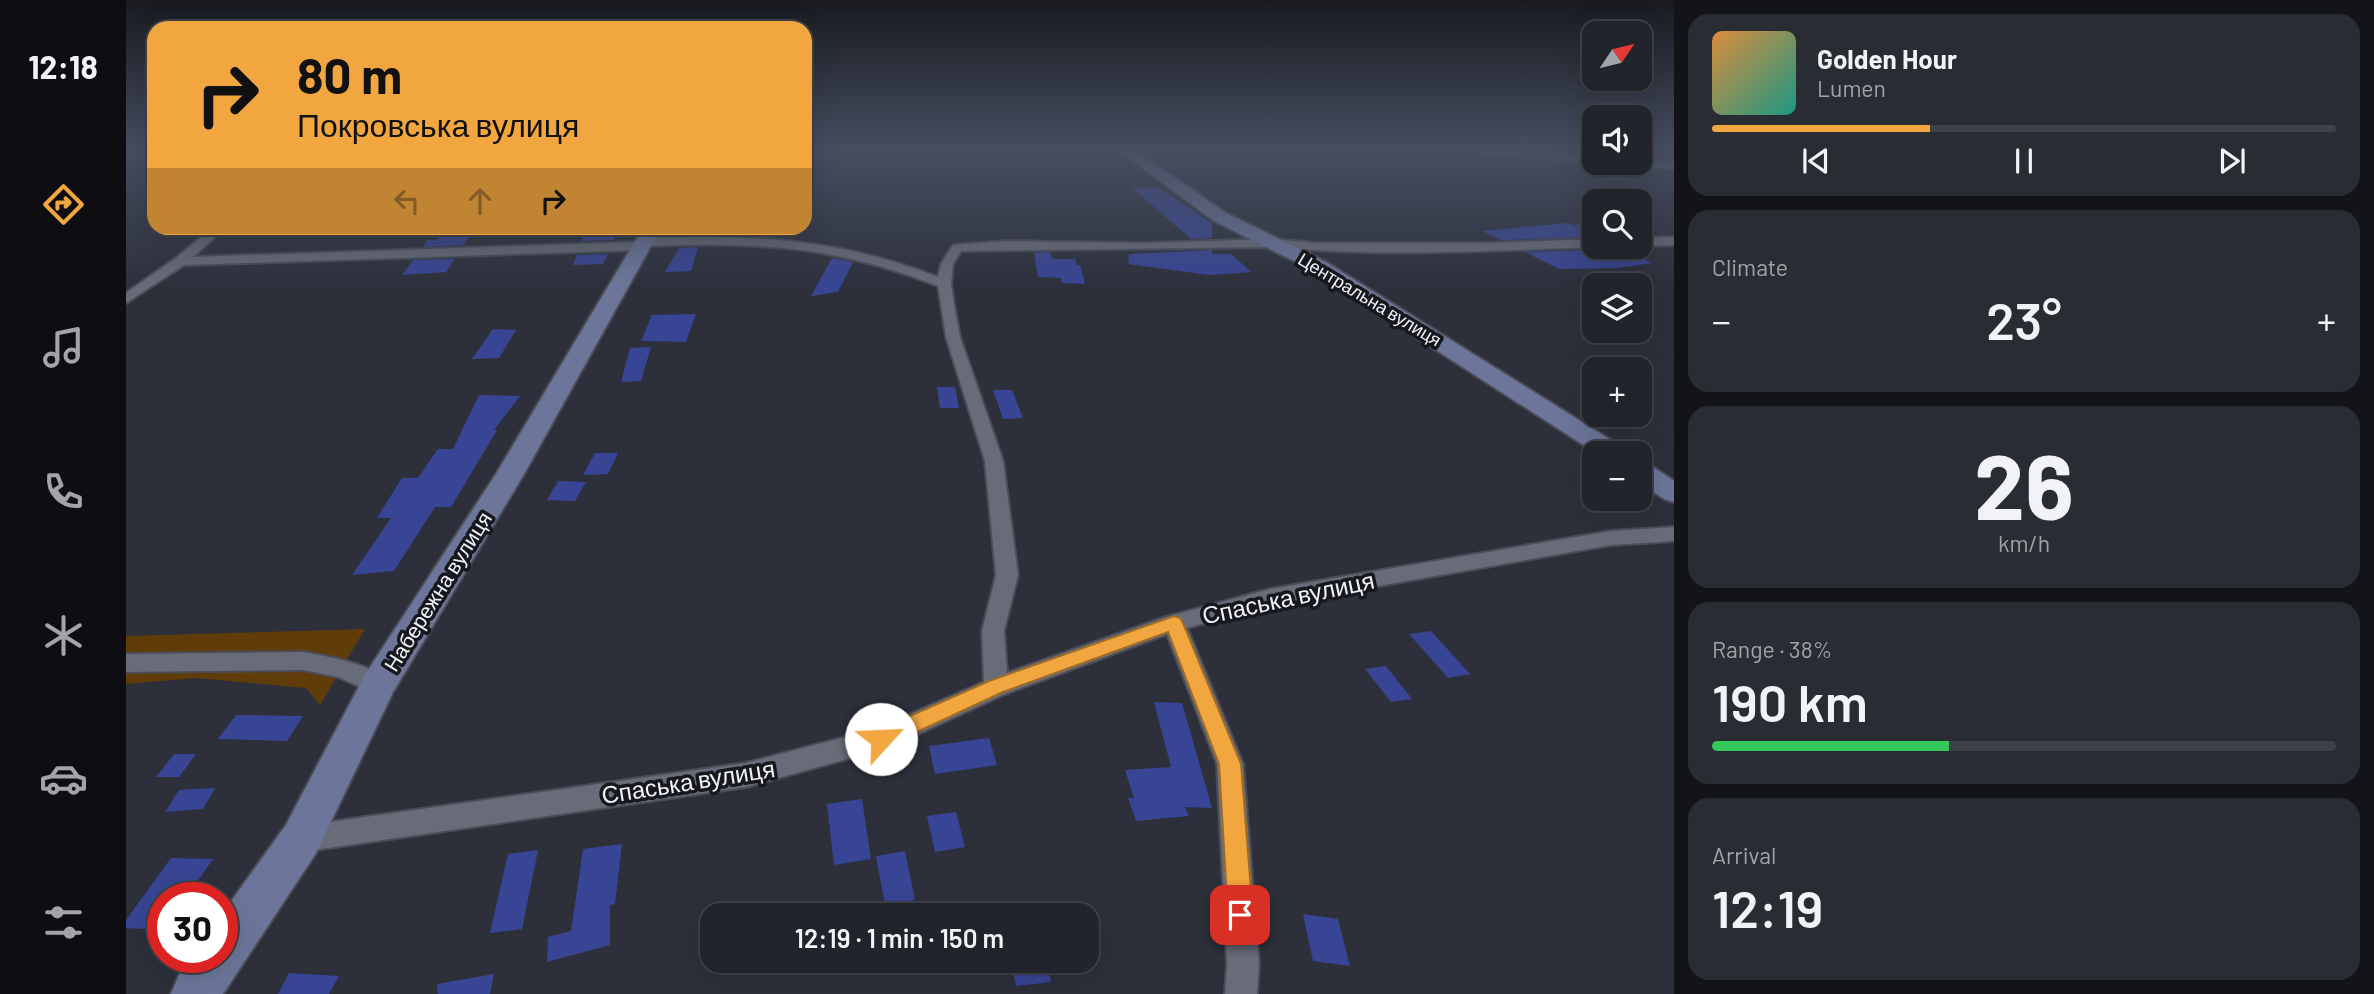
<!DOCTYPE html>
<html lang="en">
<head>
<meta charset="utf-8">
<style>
	body { margin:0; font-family:Barlow,sans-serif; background:#2a2c34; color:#f1f3f6; height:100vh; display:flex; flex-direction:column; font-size:26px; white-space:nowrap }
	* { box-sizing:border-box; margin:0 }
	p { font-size:23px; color:#a2a4a9 }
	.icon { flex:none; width:38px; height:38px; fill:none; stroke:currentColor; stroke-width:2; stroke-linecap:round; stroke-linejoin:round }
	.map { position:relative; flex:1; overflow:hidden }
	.panel { display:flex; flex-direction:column; gap:14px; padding:14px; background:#131418; width:700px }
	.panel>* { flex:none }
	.banner { position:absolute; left:21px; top:21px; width:665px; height:214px; border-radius:21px; box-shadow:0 7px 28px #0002,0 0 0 2px #3f4148; background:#f1a63f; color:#111; overflow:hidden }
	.needle { width:46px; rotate:55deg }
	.tools { position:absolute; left:1456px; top:21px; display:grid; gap:14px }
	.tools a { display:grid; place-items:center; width:70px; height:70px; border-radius:14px; background:#22242c; box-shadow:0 7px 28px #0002,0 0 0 2px #3f4148; font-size:35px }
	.speed { position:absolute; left:21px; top:882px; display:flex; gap:14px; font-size:35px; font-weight:700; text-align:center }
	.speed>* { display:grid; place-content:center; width:91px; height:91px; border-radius:50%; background:#22242c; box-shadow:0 7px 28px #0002,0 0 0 2px #3f4148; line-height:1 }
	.speed .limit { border:10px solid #d22; background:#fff; color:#111 }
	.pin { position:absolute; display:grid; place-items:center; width:60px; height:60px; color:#fff; margin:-30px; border-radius:14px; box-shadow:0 4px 10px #0006 }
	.me { position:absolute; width:77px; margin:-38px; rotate:65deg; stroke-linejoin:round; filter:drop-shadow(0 0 5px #0008) }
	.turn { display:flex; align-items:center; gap:24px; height:147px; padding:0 35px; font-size:32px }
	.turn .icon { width:91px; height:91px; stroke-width:2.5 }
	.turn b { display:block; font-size:49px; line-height:60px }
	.lanes { display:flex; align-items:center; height:66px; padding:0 35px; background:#0003; justify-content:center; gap:35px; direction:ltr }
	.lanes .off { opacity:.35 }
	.big { font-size:52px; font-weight:600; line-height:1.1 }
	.panel .widget { flex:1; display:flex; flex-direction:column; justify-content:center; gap:10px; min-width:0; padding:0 24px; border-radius:21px; background:#2a2c34 }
	.panel .dial { align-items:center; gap:0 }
	.dial b { font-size:91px; line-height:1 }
	.song { display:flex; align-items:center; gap:21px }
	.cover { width:84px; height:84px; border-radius:10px; background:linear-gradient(135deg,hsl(30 70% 55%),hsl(170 70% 35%)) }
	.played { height:7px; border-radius:4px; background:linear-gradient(90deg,#f1a63f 35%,#3f4148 35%) }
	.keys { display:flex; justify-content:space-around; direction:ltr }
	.heat { display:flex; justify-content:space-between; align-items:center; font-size:38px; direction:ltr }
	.charge { height:10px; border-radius:5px; background:linear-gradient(90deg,#34c759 38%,#3f4148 0) }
	.trip { position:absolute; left:574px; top:903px; width:399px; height:70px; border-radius:21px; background:#22242c; box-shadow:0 7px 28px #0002,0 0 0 2px #3f4148; font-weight:600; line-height:70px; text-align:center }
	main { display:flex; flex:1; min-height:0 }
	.dock { display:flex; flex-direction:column; width:126px; justify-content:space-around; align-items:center; background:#0e0e12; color:#a2a4a9 }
	.dock .icon { width:49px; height:49px }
	.dock .active { color:#f1a63f }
	.dock b { font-size:32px; color:#f1f3f6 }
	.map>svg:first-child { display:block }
	.green { fill:#5f3c08 }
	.building { fill:#384594 }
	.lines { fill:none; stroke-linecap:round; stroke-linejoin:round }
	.street-casing { stroke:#4a4c56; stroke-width:4 }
	.secondary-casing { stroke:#4a4c56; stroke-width:4 }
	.street { fill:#686b78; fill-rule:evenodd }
	.secondary { fill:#6d769a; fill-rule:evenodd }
	.route { fill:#f1a63f; stroke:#9d6c29; stroke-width:2 }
	.labels { text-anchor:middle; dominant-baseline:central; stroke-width:7; stroke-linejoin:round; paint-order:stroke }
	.far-street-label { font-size:18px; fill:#f0f2f9; stroke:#17181d }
	.street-label { font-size:21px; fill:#f0f2f9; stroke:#17181d }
	.near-street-label { font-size:24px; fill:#f0f2f9; stroke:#17181d }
</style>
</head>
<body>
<main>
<nav class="dock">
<b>12:18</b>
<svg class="icon active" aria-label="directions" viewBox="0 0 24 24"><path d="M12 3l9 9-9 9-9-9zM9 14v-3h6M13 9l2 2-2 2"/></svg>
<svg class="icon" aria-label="music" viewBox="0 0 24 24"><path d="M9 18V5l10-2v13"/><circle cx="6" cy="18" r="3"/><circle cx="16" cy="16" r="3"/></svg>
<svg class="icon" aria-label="phone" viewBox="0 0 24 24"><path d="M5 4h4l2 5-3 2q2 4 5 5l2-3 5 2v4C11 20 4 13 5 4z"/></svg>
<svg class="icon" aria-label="climate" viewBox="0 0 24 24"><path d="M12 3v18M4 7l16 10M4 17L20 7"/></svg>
<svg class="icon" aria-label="car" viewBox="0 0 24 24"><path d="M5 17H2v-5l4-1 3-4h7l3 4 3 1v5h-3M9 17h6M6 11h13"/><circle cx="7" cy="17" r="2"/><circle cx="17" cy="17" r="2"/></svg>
<svg class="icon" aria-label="filters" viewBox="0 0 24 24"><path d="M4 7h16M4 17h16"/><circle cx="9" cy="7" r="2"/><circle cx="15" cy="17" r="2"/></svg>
</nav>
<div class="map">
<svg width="1548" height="994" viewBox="0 0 1548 994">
	<rect width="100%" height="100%" fill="#2d303b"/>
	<path class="green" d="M 239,629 L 194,705 L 180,688 L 70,678 L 0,684 L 0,636 Z"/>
	<path class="building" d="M 1032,187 L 1086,223 L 1086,238 L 1065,239 L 1006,188 Z
		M 1442,223 L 1447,225 L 1468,223 L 1468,237 L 1375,240 L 1356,231 Z
		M 347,231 L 337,245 L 297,247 L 301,240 L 310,240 L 316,232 Z
		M 492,232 L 488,240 L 456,241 L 459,233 Z
		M 572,247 L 565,271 L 539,272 L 553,248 Z
		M 1471,247 L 1493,247 L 1526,263 L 1491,268 L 1433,269 L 1399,252 L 1468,250 Z
		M 1086,250 L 1086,254 L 1105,254 L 1125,272 L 1083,275 L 1002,264 L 1003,254 Z
		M 924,252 L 926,259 L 949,259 L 951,265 L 954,265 L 959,284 L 936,283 L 935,278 L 912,277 L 908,253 Z
		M 482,254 L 477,264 L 447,265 L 451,255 Z
		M 706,258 L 727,262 L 712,292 L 685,296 Z
		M 329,259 L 320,272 L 276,275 L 287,260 Z
		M 570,314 L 560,342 L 515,341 L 526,315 Z
		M 367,329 L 390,330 L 373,358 L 346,359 Z
		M 525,347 L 515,381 L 495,382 L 504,348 Z
		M 811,387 L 829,387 L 833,408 L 814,408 Z
		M 867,390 L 886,390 L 897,418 L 877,419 Z
		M 353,395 L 394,396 L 368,430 L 371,430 L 325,507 L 309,507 L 268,571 L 226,575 L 265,518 L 251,518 L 276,478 L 292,478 L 312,449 L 327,449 Z
		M 469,453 L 492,453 L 482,474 L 457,475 Z
		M 432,481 L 460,482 L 449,501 L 421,500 Z
		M 1305,631 L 1344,674 L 1322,678 L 1283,634 Z
		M 1260,666 L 1286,699 L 1265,702 L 1239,669 Z
		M 1028,702 L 1056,703 L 1086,808 L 1059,807 L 1063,816 L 1010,821 L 1002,798 L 1008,798 L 999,770 L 1045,767 Z
		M 110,715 L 177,716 L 161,741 L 92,739 Z
		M 863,738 L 871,765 L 809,774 L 803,746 Z
		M 48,754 L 70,754 L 53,777 L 30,777 Z
		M 89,788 L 77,809 L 39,812 L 53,790 Z
		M 736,799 L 745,859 L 708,865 L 701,804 Z
		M 830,812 L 839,847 L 809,852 L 801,816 Z
		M 496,844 L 489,904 L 484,905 L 484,945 L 421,962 L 422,937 L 445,931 L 457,849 Z
		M 412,850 L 396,929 L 364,933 L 382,854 Z
		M 779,851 L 789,900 L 759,905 L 750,856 Z
		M 45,858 L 87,859 L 60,898 L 37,898 L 37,930 L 0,928 L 0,920 Z
		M 1177,914 L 1212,919 L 1224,966 L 1187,961 Z
		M 885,961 L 920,961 L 925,982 L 890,986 Z
		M 163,973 L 213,976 L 203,994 L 152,994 Z
		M 368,974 L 364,994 L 312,994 L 311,984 Z"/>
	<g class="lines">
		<g class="street-casing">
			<path id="street" d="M 1340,149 L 1379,149 L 1468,157 L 1469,163 L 1345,152 Z
				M 1514,160 L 1548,163 L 1548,169 L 1507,166 L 1502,163 L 1514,163 Z
				M 86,228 L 99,228 L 67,257 L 511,242 L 517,238 C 628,235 707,237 812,277 L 815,264 L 827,245 L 880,241 L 1018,243 L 1147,239 L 1190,243 L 1364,243 L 1468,239 L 1468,247 C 1362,251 1253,257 1147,247 L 835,251 L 827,264 L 825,284 L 828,304 L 834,337 L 877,461 L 892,575 L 878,631 L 881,673 L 1040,617 L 1144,589 L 1485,531 L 1548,527 L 1548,541 L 1485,545 L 1144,605 L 1061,628 L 1117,764 L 1133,965 L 1131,994 L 1099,994 L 1101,965 L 1091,764 L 1041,634 L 879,694 L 764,747 L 620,787 L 175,852 L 165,848 L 161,839 L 165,830 L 175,826 L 620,763 L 750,729 L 858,682 L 856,631 L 870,575 L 859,461 L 820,337 L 812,286 C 706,245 632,242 521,246 L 515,250 L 58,265 L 0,303 L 0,293 L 50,258 Z
				M 1548,237 L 1548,245 L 1514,246 L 1514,238 Z
				M 177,652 C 199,656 254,665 264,685 L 261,692 L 252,695 L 212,677 L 177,670 L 0,672 L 0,654 Z"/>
		</g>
		<g class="secondary-casing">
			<path id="secondary" d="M 991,149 L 1007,149 L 1100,213 L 1200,262 L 1496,447 L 1500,453 L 1470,453 L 1186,270 L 1088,221 Z
				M 517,228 L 535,228 L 398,474 L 267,692 L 190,853 L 97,994 L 45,994 L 52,977 L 66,957 L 96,957 L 96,914 L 160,825 L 239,675 L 370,474 Z
				M 1514,463 L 1524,465 L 1548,481 L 1548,502 L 1538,499 L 1514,483 Z"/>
		</g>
		<use href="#street" class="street"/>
		<use href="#secondary" class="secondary"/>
	</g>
	<linearGradient id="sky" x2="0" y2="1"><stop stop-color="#191a20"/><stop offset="0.52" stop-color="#464e60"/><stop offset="1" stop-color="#464e60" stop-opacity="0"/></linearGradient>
	<rect width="1548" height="288" fill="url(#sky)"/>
	<path class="route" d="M 1048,616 L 1054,618 L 1057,623 L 1115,764 L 1127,915 L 1123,924 L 1114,927 L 1105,924 L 1102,915 L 1093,764 L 1042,632 L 877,692 L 763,745 L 755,748 L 748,745 L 745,739 L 748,732 L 863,681 Z"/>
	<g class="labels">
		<g class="far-street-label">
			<text transform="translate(1244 299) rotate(31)">Центральна вулиця</text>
		</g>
		<g class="street-label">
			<text transform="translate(311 591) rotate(-58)">Набережна вулиця</text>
		</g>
		<g class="near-street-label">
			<text transform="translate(1162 597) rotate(-12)">Спаська вулиця</text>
			<text transform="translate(562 781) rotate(-9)">Спаська вулиця</text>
		</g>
	</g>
</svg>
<div class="tools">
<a><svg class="needle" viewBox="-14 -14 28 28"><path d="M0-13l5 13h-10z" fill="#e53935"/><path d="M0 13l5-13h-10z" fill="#a2a4a9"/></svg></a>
<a><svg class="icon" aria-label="sound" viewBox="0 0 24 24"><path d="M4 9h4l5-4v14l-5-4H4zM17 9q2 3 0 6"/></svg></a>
<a><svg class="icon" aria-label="search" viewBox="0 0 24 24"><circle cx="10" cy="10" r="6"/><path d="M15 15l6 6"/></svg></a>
<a><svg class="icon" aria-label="layers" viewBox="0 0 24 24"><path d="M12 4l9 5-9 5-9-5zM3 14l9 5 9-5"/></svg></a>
<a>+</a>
<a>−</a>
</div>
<div class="speed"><div class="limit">30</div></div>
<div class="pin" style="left:1114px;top:915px;background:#d93025"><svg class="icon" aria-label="arrive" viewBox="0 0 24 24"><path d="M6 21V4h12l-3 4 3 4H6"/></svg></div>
<svg class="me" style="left:755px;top:739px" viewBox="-20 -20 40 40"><circle r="19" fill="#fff"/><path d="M0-13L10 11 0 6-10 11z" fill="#f1a63f"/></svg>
<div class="trip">12:19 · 1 min · 150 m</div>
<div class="banner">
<div class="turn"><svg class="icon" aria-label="right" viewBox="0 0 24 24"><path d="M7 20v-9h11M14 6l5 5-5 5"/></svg><div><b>80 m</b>Покровська вулиця</div></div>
<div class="lanes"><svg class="icon off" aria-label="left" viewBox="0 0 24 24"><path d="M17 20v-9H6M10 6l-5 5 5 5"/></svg><svg class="icon off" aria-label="ahead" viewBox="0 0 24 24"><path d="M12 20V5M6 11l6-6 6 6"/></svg><svg class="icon" aria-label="right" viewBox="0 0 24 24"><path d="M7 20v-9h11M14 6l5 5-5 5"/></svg></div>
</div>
</div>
<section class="panel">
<div class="widget">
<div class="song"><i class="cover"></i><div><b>Golden Hour</b><p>Lumen</p></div></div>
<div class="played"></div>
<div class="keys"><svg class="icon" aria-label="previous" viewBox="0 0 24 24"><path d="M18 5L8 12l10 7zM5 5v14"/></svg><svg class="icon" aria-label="pause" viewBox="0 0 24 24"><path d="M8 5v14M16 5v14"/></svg><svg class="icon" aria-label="next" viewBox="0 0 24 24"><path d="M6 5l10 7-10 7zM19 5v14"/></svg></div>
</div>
<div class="widget"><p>Climate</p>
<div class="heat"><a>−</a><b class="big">23°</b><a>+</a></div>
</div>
<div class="widget dial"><b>26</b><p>km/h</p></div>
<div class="widget"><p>Range · 38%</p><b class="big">190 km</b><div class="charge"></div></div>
<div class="widget"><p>Arrival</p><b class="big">12:19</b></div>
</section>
</main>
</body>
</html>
